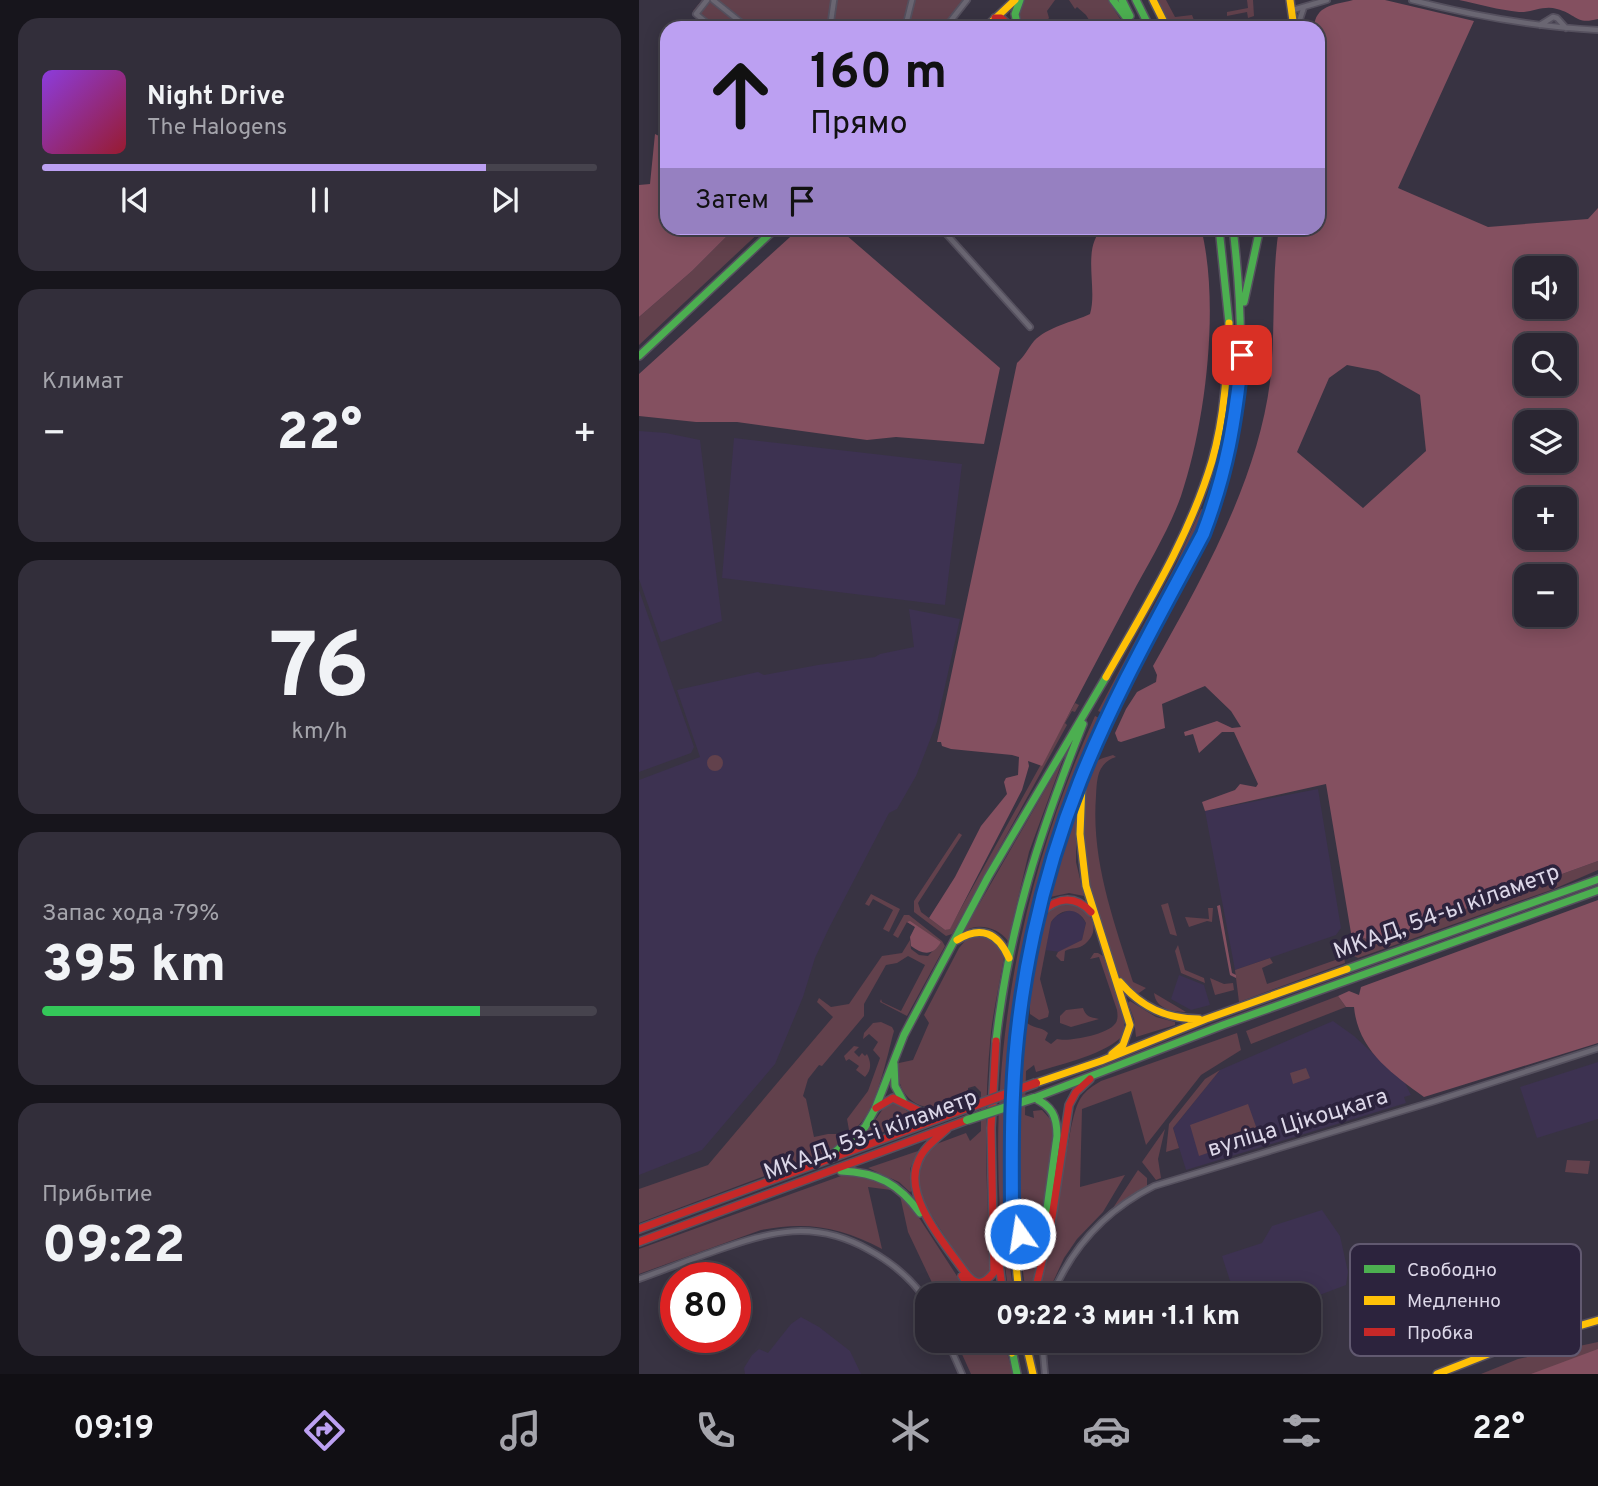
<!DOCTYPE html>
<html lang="ru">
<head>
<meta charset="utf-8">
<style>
	body { margin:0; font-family:Overpass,sans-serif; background:#322e3a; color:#f1f3f6; height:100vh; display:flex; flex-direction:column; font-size:26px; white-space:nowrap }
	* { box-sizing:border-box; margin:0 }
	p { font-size:23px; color:#a5a5ac }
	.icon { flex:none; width:38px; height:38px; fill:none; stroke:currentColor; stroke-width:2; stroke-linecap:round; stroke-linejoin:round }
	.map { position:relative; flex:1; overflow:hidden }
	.details { display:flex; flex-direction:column; gap:18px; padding:18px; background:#17151c; width:639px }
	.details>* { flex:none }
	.guide { position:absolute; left:21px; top:21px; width:665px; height:214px; border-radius:21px; box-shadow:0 4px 18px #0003,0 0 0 2px #46434d; background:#bca0f2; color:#111; overflow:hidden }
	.buttons { position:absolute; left:875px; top:256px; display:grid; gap:14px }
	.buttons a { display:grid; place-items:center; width:63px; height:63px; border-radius:14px; background:#2a2632; box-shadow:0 4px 18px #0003,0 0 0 2px #46434d; font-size:35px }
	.speed { position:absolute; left:21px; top:1262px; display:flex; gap:14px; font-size:35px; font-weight:700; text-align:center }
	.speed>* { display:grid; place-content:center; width:91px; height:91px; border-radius:50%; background:#2a2632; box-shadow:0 4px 18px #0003,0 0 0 2px #46434d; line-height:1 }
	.speed .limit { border:10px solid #d22; background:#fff; color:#111 }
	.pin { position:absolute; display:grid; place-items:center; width:60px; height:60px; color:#fff; margin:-30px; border-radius:14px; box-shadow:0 4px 10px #0006 }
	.me { position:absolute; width:77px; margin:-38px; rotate:347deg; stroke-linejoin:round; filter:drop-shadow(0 0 5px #0008) }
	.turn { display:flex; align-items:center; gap:24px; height:147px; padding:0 35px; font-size:32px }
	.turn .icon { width:91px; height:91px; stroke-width:2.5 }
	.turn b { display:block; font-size:49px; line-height:60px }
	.then { display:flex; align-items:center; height:66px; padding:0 35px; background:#0003; gap:14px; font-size:26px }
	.big { font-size:52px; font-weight:800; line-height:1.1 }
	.details .card { flex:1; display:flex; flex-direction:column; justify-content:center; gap:10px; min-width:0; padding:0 24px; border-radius:21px; background:#322e3a }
	.details .dial { align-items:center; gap:0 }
	.dial b { font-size:91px; line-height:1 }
	.song { display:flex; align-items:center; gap:21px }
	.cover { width:84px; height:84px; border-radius:10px; background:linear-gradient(135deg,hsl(270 70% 55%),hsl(350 70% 35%)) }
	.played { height:7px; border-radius:4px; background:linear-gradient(90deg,#bca0f2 80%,#46434d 80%) }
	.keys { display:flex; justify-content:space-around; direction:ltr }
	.heat { display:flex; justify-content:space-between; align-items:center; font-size:38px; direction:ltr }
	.charge { height:10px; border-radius:5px; background:linear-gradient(90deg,#34c759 79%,#46434d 0) }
	.trip { position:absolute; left:276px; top:1283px; width:406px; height:70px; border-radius:21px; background:#2a2632; box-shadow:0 4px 18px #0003,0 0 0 2px #46434d; font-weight:800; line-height:70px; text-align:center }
	.menu { display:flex; height:112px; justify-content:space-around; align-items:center; background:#110f14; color:#a5a5ac }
	.menu .icon { width:49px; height:49px }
	.menu .active { color:#bca0f2 }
	.menu b { font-size:32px; color:#f1f3f6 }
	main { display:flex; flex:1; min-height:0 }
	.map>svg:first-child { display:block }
	.built { fill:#3d3251 }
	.green { fill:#62414c }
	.forest { fill:#845060; fill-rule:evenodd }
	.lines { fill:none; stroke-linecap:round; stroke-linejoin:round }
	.street-casing { stroke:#55505e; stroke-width:8 }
	.fast-casing { stroke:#55505e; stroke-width:10 }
	.slow-casing { stroke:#55505e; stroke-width:10 }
	.jam-casing { stroke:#55505e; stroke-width:10 }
	.street { stroke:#6a6672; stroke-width:4.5 }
	.fast { stroke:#4caf50; stroke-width:7 }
	.slow { stroke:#ffc107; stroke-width:7 }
	.jam { stroke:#c62828; stroke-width:7 }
	.fast-bridge-casing { stroke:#55505e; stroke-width:11; stroke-linecap:butt }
	.jam-bridge-casing { stroke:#55505e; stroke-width:11; stroke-linecap:butt }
	.fast-bridge { stroke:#4caf50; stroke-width:8 }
	.jam-bridge { stroke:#c62828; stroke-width:8 }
	.route-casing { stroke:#114b97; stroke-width:18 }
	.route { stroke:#1a73e8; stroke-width:12 }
	.labels { text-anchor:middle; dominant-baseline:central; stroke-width:7; stroke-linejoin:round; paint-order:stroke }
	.street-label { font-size:23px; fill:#dcd7e8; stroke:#2c233d }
	.key { fill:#2c233d; stroke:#615970; stroke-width:2 }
	.key-label { font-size:19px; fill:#dcd7e8 }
</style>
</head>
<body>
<main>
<section class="details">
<div class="card">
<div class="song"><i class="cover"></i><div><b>Night Drive</b><p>The Halogens</p></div></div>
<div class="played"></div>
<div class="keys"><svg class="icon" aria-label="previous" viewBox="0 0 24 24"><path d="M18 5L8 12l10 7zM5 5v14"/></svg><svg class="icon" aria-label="pause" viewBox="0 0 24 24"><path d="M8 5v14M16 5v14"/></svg><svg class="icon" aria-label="next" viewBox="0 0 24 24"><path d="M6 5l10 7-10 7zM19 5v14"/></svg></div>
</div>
<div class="card"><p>Климат</p>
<div class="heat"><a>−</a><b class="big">22°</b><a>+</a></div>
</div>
<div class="card dial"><b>76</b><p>km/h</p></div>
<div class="card"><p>Запас хода · 79%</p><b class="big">395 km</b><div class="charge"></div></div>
<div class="card"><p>Прибытие</p><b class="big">09:22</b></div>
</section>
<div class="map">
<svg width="960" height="1374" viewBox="0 0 960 1374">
	<rect width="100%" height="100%" fill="#383342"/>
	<path class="built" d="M 0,431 L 27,433 L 61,440 L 83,621 L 22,642 L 0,579 Z
		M 95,438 L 323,464 L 306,605 L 83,578 Z
		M 0,590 L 55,747 L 52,753 L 0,772 Z
		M 270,609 L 321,619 L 298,722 L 277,776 L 258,809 L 250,813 L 190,928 L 176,958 L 164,997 L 136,1064 L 63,1150 L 0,1175 L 0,780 L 61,757 L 38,690 L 119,672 L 125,675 L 179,665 L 236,657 L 241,654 L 275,647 Z
		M 679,789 L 702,928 L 697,935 L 596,970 L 566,811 Z
		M 430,910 L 438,911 L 447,923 L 443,940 L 421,952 L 406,950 L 412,922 L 417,916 Z
		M 540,975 L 565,985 L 571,1005 L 552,1010 L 532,999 Z
		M 694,1021 L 715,1036 L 766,1083 L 772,1095 L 765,1097 L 767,1103 L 547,1170 L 534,1128 L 581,1070 Z
		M 959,1062 L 959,1119 L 898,1138 L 881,1087 Z
		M 683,1210 L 701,1236 L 709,1272 L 707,1285 L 670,1299 L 670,1295 L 618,1295 L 594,1290 L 583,1256 L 623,1243 L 633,1226 Z
		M 162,1317 L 180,1327 L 211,1351 L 222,1374 L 106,1374 L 105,1368 L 113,1355 L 120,1349 L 129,1353 L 152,1324 Z"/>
	<path class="green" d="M 63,0 L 325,0 L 304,28 L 74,28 L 54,11 Z
		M 386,0 L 416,0 L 408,11 L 410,18 L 402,28 L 382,28 C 377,17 379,9 386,0 Z
		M 430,0 L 469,0 L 487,28 L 455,28 L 447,15 L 438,7 L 436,9 Z
		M 519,0 L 527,0 L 536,17 L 553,15 L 558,28 L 532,28 Z
		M 608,0 L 614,0 L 615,16 L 609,18 L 608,12 L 588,16 L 588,12 L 609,8 Z
		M 96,228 L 125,228 L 0,345 L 0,317 L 53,271 Z
		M 562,509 L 568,510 L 538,576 L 464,713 L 459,711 L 537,564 Z
		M 436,703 L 440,705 L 436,712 L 433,711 L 426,723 L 428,725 L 313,934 L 307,936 L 275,912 L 275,901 L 320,833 L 323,835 L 279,903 L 282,912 L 306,930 L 311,928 Z
		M 456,716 L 462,719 C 382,898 345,1099 375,1295 L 370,1295 C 340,1098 373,897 456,716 Z
		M68 763a8 8 0 1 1 16 0a8 8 0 1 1-16 0Z
		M 474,755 L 477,757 C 458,763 458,779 457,796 C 452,861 475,921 494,982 L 507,988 L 500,993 C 480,988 475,962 470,945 C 453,896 438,848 446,795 C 448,786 449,772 455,764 C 460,758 468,757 474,755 Z
		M 424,759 L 390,852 L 369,941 C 359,927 338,922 324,932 Z
		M 437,811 L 437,862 L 445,896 L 430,893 L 411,897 Z
		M 959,861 L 959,870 L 915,889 L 719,958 L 715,956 L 712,933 L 735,942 Z
		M 232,894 L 261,909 L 250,932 L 244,929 L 254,910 L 234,899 L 230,906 L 226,904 Z
		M 430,903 C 449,906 465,928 446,944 C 439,950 433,947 426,951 L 425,961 L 422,961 L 417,956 L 419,952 L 443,940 L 447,923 C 439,907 423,907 412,922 L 401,979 L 410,1012 L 409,1017 L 400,1020 L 391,1014 C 389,994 400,925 411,909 Z
		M 529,903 L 538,936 L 531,934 L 522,905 Z
		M 569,908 L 574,908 L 573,922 L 568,921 L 550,927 L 546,917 L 570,919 Z
		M 265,915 L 270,915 L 303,941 L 306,946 L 268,1016 L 241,1002 L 242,999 L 243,1002 L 262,1011 L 286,965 L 269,956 L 258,963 L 247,965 L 225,1004 L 225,1016 L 183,1066 L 180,1065 L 169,1079 L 164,1096 L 167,1099 L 175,1137 L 189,1134 L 202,1134 L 208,1140 L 202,1146 L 184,1154 L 0,1223 L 0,1189 L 69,1165 L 194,1017 L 178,1002 L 180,998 L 192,1007 L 210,1004 L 243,956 L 263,953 L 271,940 L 272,949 L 280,955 L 289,956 L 302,942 L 268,922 L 259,938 L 254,935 Z
		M 333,937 C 349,935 362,941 365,957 C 361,982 355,1007 352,1032 C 344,1111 347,1191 352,1270 L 349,1275 L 340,1279 L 328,1271 L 287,1207 L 280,1190 L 279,1165 L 292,1146 L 327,1133 L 331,1141 L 342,1131 L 342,1092 L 336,1086 L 329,1088 L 329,1097 C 308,1104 284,1116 267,1095 C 259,1085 259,1075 260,1063 L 274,1060 L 290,1023 L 285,1015 L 320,948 L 326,941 Z
		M 539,945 L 546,970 L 565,978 L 566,983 L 542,973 L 536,951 Z
		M 455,953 L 459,953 L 464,956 L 485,1014 L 485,1034 C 469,1054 422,1064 397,1072 L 395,1065 L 387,1071 L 386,1115 L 395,1118 L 394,1111 L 403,1110 L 412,1120 L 414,1129 L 404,1224 L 400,1231 L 390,1234 L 380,1225 L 379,1080 L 386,1021 C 393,1029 402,1026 409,1033 L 406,1040 L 412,1044 L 418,1039 C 430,1042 464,1035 474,1026 C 479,1022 479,1017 478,1010 L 460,957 L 451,959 Z
		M 705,957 L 706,963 L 600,1002 L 596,970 L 631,958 L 634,963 L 623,968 L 628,984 Z
		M 571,978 L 585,984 L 594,983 L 595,990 L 576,995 Z
		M 515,993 L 547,1012 C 533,1012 517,1009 515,993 Z
		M 699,996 L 707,1007 L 612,1044 L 607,1031 Z
		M 491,1001 L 517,1017 L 536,1022 L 536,1025 L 497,1037 L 495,1019 L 489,1003 Z
		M 444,1008 C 447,1017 451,1017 460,1019 L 432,1027 L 421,1023 L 421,1016 L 427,1010 Z
		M 242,1022 L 253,1027 L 255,1031 C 249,1052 234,1129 210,1130 L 208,1119 L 229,1091 L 241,1058 L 234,1050 L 239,1042 L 230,1034 L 224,1039 L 225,1033 L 234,1023 Z
		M 598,1033 L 602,1050 L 562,1075 L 507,1145 L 492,1091 L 443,1109 L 441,1187 L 486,1175 L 464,1212 L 438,1239 L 425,1258 L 408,1295 L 400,1295 L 432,1128 C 438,1103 439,1094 462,1081 Z
		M 215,1046 L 220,1047 L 215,1052 L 220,1057 L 223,1053 L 226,1056 L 228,1054 C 232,1062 233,1070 226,1077 L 217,1070 L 220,1066 L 210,1059 L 207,1061 L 205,1056 Z
		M 667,1068 L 671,1078 L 654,1084 L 651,1073 Z
		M 581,1070 L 534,1128 L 540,1148 L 527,1152 L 530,1124 L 566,1079 Z
		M 255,1102 L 280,1119 L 227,1138 L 226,1135 L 248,1103 Z
		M 609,1104 L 620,1135 L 560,1156 L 551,1125 Z
		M 526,1129 L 519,1159 L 522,1178 L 517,1180 L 503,1162 Z
		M 279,1151 L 271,1169 L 273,1191 L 271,1192 L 260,1182 L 229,1168 Z
		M 928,1160 L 951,1161 L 949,1174 L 926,1172 Z
		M 499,1170 L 508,1178 L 508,1187 L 474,1208 Z
		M 215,1173 L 224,1174 L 262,1190 L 329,1293 L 297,1291 L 269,1232 L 260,1191 L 229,1187 L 243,1249 C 202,1227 168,1221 122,1230 L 0,1274 L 0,1249 L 202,1176 Z
		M 380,1241 L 391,1245 L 402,1242 L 391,1295 L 387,1295 Z
		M 317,1341 L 362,1341 L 369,1356 L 374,1374 L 332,1374 Z
		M 959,1342 L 959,1374 L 842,1374 L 879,1359 Z"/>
	<path class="forest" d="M 714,0 L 746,0 L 835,21 L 759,188 L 849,227 L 949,219 L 960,207 L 959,861 L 735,942 L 712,933 L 687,784 L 566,811 L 563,802 L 596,790 L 601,784 L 617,787 L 619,784 L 595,732 L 583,732 L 560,753 L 554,734 L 546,736 L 545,732 L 578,721 L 593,728 L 602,727 L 592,711 L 566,686 L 523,704 L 526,728 L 482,742 L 479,741 L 476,733 L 487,709 L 498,692 L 517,682 L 518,675 L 514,666 C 563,579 618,482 631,382 C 637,330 632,279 640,228 L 679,228 L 679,28 L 675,28 C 676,5 695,5 714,0 ZM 887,268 L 926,268 L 926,306 L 887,306 ZM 887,345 L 926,345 L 926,383 L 887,383 ZM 708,365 L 739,371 L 781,395 L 787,451 L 724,508 L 658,452 L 690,378 ZM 887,422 L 926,422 L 926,460 L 887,460 ZM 887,499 L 926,499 L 926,537 L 887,537 ZM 887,576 L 926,576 L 926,614 L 887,614 Z
		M 820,0 L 959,0 L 959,19 C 936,25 938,14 918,9 C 904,5 893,13 880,12 C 860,10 839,4 820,0 Z
		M 16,134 L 28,140 L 28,228 L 96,228 L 53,271 L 0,317 L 0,185 L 11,184 Z
		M 161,228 L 199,228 L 361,368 L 345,444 L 257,437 L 228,440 L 98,422 L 57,422 L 0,416 L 0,374 Z
		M 464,228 L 562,228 C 581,303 567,422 542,496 C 530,530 509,564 492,596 C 462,653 432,709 403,766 L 389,761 L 390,766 L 383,790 L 311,929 L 306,930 L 290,918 L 316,877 L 342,826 L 368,794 L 365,782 L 367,778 L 379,775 L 380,757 L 373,755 L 312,749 L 303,746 L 302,742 L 298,742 L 378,363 C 386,356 389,348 395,341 C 408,327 434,322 451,314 C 459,288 442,248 464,228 Z
		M 959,900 L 959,1043 L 785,1097 C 752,1073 719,1050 715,1007 L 707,1007 L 699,996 L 710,991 L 720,995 L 722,987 Z
		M 581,905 L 593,973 L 597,975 L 597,978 L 591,975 L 578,906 Z
		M 271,921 L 302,942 C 294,956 284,955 272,946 L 271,937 L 276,927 L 268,922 Z
		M 960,1349 L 959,1374 L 892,1374 L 959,1349 Z"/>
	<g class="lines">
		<g class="street-casing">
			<path id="street" d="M 68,0 L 57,14 L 74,28
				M 74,0 L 109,28
				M 773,0 C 835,16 896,27 960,30
				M 654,10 L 688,0
				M 901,25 L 914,17 L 918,18 L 927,28
				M 191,28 L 195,0
				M 266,28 L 273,0
				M 306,28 L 328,0
				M 658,28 L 665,7
				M 302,228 L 391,327
				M 0,1279 C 25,1270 50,1260 76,1251 C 132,1231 175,1219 230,1250 C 254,1263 274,1280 289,1303
				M 413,1295 C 434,1245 467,1210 515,1186 L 796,1101 L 960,1048
				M 308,1340 L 323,1374
				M 403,1340 L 406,1374"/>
		</g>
		<g class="fast-casing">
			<path id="fast" d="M 474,0 L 495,28
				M 483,0 L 491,16
				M 497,0 L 511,28
				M 379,28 L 376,14 L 381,0
				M 580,228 L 590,323
				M 605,302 L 621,228
				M 0,356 L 137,228
				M 483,691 C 513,630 550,571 574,508 C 608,419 605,322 594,228
				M 708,969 L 960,879
				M 357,1041 C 370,925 401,832 444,724
				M 377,1049 L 373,1111 L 373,1222 L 386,1238 L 395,1239 L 403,1234 L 406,1223 L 418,1136 C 418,1116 413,1106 395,1098
				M 255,1064 L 256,1086 L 264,1101
				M 395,1098 L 584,1025 L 960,890
				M 189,1158 L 226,1127 L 236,1109 L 265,1035 L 349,877 L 467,677
				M 202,1171 C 238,1172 260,1184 281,1213
				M 371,1340 L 378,1374"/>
		</g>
		<g class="slow-casing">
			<path id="slow" d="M 514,0 L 528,28
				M 651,0 L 655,28
				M 356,18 L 360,28
				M 346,28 L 376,0
				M 467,677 C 506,608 550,538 573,461 C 586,416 588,369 590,323
				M 443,783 L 441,834 L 447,886 L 491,1025 L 484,1045 L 473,1054
				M 318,940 C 342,925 359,933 370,958
				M 481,982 C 502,1007 527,1019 560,1019
				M 377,1049 C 389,922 427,804 483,691
				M 397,1083 L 462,1061 L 567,1019 L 708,969
				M 373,1223 L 380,1295
				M 365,1340 L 373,1353
				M 387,1344 L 394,1374
				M 388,1348 L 389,1340
				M 798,1374 L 867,1347 L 960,1320"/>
		</g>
		<g class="jam-casing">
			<path id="jam" d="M 356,18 L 362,18 L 373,28
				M 401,913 C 418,898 435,894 452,912
				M 237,1108 L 254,1098 L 282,1112 L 308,1112
				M 308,1129 C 297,1139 284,1148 279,1162 C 264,1197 306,1244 325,1271 C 336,1286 344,1286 355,1272 L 352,1128 L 357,1041
				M 0,1229 L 329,1108
				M 0,1242 L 328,1120
				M 358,1247 L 364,1295
				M 323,1276 L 335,1295
				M 395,1295 L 412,1224 L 430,1105 L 437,1092 L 451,1079"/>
		</g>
		<use href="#street" class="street"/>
		<use href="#fast" class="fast"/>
		<use href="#slow" class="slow"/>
		<use href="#jam" class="jam"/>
		<g class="fast-bridge-casing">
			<path id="fast-bridge" d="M 328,1120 L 395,1098"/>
		</g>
		<g class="jam-bridge-casing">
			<path id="jam-bridge" d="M 329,1108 L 397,1083"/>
		</g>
		<use href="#fast-bridge" class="fast-bridge"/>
		<use href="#jam-bridge" class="jam-bridge"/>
	</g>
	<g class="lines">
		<g class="route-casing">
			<path id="route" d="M 381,1234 L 373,1222 C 373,1180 372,1137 374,1095 C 378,989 402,879 441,781 C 475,695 521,615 564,534 C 588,471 596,422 603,355"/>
		</g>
		<use href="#route" class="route"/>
	</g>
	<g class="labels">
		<g class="street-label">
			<text transform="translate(808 913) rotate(-20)">МКАД, 54-ы кіламетр</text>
			<text transform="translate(659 1124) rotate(-17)">вуліца Цікоцкага</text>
			<text transform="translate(232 1136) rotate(-20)">МКАД, 53-і кіламетр</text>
		</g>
	</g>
	<rect x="711" y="1244" width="231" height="112" rx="10" class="key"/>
	<rect x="725" y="1265" width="31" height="8" fill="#4caf50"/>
	<rect x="725" y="1296" width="31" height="9" fill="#ffc107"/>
	<rect x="725" y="1328" width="31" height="8" fill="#c62828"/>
	<g class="key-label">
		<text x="768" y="1276">Свободно</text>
		<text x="768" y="1307">Медленно</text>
		<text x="768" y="1339">Пробка</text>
	</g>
</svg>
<div class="buttons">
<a><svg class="icon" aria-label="sound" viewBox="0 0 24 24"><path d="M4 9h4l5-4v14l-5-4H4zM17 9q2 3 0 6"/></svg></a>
<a><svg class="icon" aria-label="search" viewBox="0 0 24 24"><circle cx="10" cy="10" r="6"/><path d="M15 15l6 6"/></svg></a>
<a><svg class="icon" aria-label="layers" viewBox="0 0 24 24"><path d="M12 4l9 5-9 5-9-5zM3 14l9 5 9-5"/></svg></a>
<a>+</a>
<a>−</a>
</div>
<div class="speed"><div class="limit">80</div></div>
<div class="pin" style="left:603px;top:355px;background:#d93025"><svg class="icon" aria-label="arrive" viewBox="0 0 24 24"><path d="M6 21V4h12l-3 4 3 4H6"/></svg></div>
<svg class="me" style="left:381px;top:1234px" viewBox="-20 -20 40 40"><circle r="17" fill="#1a73e8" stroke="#fff" stroke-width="3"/><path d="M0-11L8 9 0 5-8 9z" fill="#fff"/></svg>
<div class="trip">09:22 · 3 мин · 1.1 km</div>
<div class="guide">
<div class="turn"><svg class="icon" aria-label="ahead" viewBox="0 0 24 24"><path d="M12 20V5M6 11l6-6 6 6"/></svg><div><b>160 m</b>Прямо</div></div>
<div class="then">Затем<svg class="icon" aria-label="arrive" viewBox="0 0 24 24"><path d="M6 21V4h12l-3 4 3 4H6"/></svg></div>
</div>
</div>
</main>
<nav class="menu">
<b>09:19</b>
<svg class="icon active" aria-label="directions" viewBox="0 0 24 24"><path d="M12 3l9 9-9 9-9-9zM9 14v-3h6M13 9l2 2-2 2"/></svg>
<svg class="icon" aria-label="music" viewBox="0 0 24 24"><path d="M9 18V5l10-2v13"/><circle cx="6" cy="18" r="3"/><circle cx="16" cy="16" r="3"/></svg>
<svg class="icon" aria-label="phone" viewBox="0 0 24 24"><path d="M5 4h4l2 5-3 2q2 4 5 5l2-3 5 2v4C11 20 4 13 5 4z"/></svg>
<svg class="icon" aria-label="climate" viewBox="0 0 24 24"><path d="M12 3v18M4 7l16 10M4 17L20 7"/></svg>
<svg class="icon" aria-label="car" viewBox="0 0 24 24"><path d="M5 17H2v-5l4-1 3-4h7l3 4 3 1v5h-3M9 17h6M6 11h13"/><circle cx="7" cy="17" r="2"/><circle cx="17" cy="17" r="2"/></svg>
<svg class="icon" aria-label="filters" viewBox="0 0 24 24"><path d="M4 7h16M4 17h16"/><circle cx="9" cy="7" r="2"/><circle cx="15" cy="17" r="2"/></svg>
<b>22°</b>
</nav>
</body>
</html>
